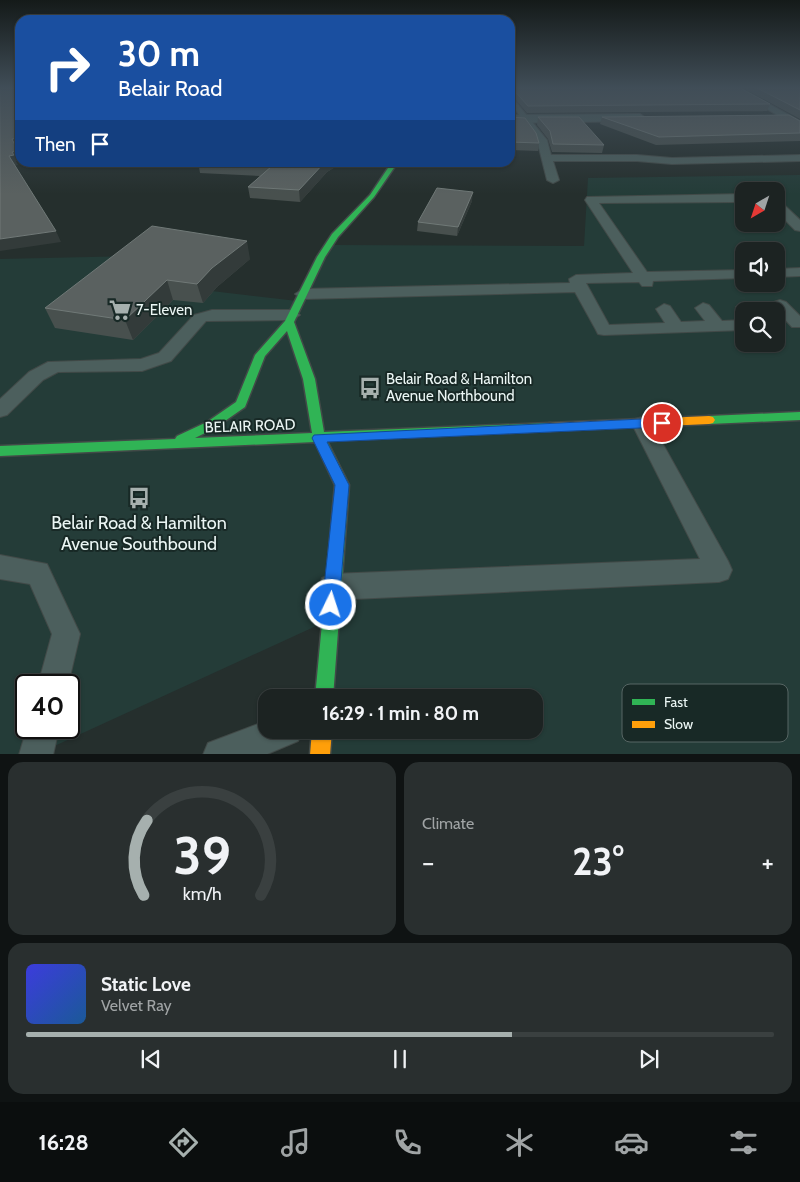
<!DOCTYPE html>
<html lang="en">
<head>
<meta charset="utf-8">
<style>
	body { margin:0; font-family:Cabin,sans-serif; background:#292f2f; color:#f1f3f6; height:100vh; display:flex; flex-direction:column; font-size:19px; white-space:nowrap }
	* { box-sizing:border-box; margin:0 }
	p { font-size:16px; color:#a0a4a5 }
	.icon { flex:none; width:28px; height:28px; fill:none; stroke:currentColor; stroke-width:2; stroke-linecap:round; stroke-linejoin:round }
	.map { position:relative; height:754px; overflow:hidden }
	.panel { display:flex; flex-direction:column; gap:8px; padding:8px; background:#0f1313; flex:1 }
	.panel>* { flex:none }
	.top-card { position:absolute; left:15px; top:15px; width:500px; height:152px; border-radius:15px; box-shadow:0 1px 4px #0004,0 0 0 1px #3a4040; background:#1a4fa0; color:#fff; overflow:hidden }
	.needle { width:32px; rotate:219deg }
	.tools { position:absolute; left:735px; top:182px; display:grid; gap:10px }
	.tools a { display:grid; place-items:center; width:50px; height:50px; border-radius:10px; background:#1c2322; box-shadow:0 1px 4px #0004,0 0 0 1px #3a4040; font-size:25px }
	.speed { position:absolute; left:15px; top:674px; display:flex; gap:10px; font-size:25px; font-weight:700; text-align:center }
	.speed>* { display:grid; place-content:center; width:65px; height:65px; border-radius:50%; background:#1c2322; box-shadow:0 1px 4px #0004,0 0 0 1px #3a4040; line-height:1 }
	.speed .limit { border:2px solid #111; border-radius:8px; background:#fff; color:#111 }
	.pin { position:absolute; display:grid; place-items:center; width:42px; height:42px; color:#fff; margin:-21px; border:2px solid #fff; border-radius:50%; box-shadow:0 1px 5px #0007 }
	.me { position:absolute; width:55px; margin:-28px; rotate:4deg; stroke-linejoin:round; filter:drop-shadow(0 0 4px #0008) }
	.turn { display:flex; align-items:center; gap:18px; height:105px; padding:0 20px; font-size:22px }
	.turn .icon { width:65px; height:65px; stroke-width:2.5 }
	.turn b { display:block; font-size:35px; line-height:42px }
	.then { display:flex; align-items:center; height:48px; padding:0 20px; background:#0003; gap:10px; font-size:19px }
	.big { font-size:38px; font-weight:700; line-height:1.1 }
	.panel .widget { flex:1; display:flex; flex-direction:column; justify-content:center; gap:8px; min-width:0; padding:0 18px; border-radius:15px; background:#292f2f }
	.panel .dial { align-items:center; gap:0 }
	.dial svg { height:130px; overflow:visible; fill:none; stroke:#3a4040; stroke-width:7; stroke-linecap:round; text-anchor:middle }
	.dial text { fill:#f1f3f6; stroke:none }
	.song { display:flex; align-items:center; gap:15px }
	.cover { width:60px; height:60px; border-radius:8px; background:linear-gradient(135deg,hsl(240 70% 55%),hsl(210 70% 35%)) }
	.played { height:5px; border-radius:2px; background:linear-gradient(90deg,#a6b0ae 65%,#3a4040 65%) }
	.keys { display:flex; justify-content:space-around; direction:ltr }
	.heat { display:flex; justify-content:space-between; align-items:center; font-size:28px; direction:ltr }
	.panel .tiles { flex:1; display:grid; gap:8px; grid-template-columns:1fr 1fr }
	.widget:last-child { grid-column:span 2 }
	.trip { position:absolute; left:258px; top:689px; width:285px; height:50px; border-radius:15px; background:#1c2322; box-shadow:0 1px 4px #0004,0 0 0 1px #3a4040; font-weight:700; line-height:50px; text-align:center }
	.menu { display:flex; height:80px; justify-content:space-around; align-items:center; background:#0b0e0e; color:#a0a4a5 }
	.menu .icon { width:35px; height:35px }
	.menu .current { color:#a6b0ae }
	.menu b { font-size:22px; color:#f1f3f6 }
	.map>svg:first-child { display:block }
	.built { fill:#243c38; fill-rule:evenodd }
	.lines { fill:none; stroke-linecap:round; stroke-linejoin:round }
	.lane-casing { stroke:#424a48; stroke-width:2 }
	.street-casing { stroke:#424a48; stroke-width:2 }
	.fast-casing { stroke:#424a48; stroke-width:3 }
	.slow-casing { stroke:#424a48; stroke-width:3 }
	.lane { fill:#4c5f5d; fill-rule:evenodd }
	.street { fill:#4c5f5d; fill-rule:evenodd }
	.fast { fill:#30b455; fill-rule:evenodd }
	.slow { fill:#ff9f0a; fill-rule:evenodd }
	.wall { fill:#48504e }
	.shaded-wall { fill:#333b3a }
	.building { fill:#5a6160; stroke:#707977 }
	.route { fill:#1a73e8; stroke:#114b97 }
	.labels { text-anchor:middle; dominant-baseline:central; stroke-width:4; stroke-linejoin:round; paint-order:stroke }
	.poi-label { font-size:15px; fill:#ebf6f4; stroke:#182926; text-anchor:start }
	.street-label { font-size:15px; fill:#ebf6f4; stroke:#182926 }
	.near-poi-label { font-size:18px; fill:#ebf6f4; stroke:#182926 }
	.key { fill:#182926; stroke:#576664; stroke-width:1 }
	.key-label { font-size:14px; fill:#ebf6f4 }
</style>
</head>
<body>
<div class="map">
<svg width="800" height="755" viewBox="0 0 800 755">
	<rect width="100%" height="100%" fill="#252f2d"/>
	<path class="built" d="M 800,175 L 800,754 L 312,754 L 315,730 L 534,730 L 534,698 L 319,697 L 327,621 L 37,754 L 0,754 L 0,259 L 135,256 L 109,279 L 297,301 L 332,245 L 584,246 L 588,178 ZM 744,191 L 776,191 L 776,224 L 744,224 ZM 744,251 L 776,251 L 776,284 L 744,284 ZM 744,311 L 776,311 L 776,344 L 744,344 ZM 26,685 L 69,685 L 69,728 L 26,728 Z"/>
	<g class="lines">
		<g class="lane-casing">
			<path id="lane" d="M 730,88 L 740,88 L 800,121 L 800,128 Z
				M 510,95 L 547,140 L 551,155 L 637,155 L 672,158 L 800,155 L 800,161 L 672,164 L 637,161 L 553,161 L 559,180 L 553,183 L 547,180 L 537,140 L 510,102 Z
				M 744,194 L 744,202 L 599,203 L 647,272 L 744,270 L 744,278 L 653,281 L 652,286 L 642,286 L 639,282 L 586,283 L 609,325 L 665,323 L 656,309 L 664,304 L 670,306 L 681,322 L 705,321 L 695,308 L 703,303 L 709,305 L 722,321 L 744,320 L 744,330 L 604,335 L 598,334 L 596,330 L 575,292 L 303,299 L 295,294 L 303,289 L 570,283 L 569,279 L 576,275 L 633,273 L 585,200 L 587,197 Z
				M 776,200 L 780,201 L 800,220 L 800,231 L 795,230 L 776,211 Z
				M 800,268 L 800,276 L 776,277 L 776,269 Z
				M 780,300 L 786,302 L 800,316 L 800,327 L 792,327 L 774,308 L 772,305 L 774,302 Z
				M 744,302 L 750,304 L 756,311 L 744,311 L 742,314 L 736,307 Z
				M 212,310 L 292,310 L 300,315 L 292,320 L 206,321 L 171,361 L 142,371 L 58,372 L 43,380 L 7,415 L 0,417 L 0,399 L 29,372 L 48,362 L 141,359 L 159,353 L 194,315 Z
				M 642,417 L 649,419 L 728,561 L 732,570 L 728,579 L 719,582 L 332,600 L 322,596 L 319,587 L 322,578 L 332,574 L 700,559 L 632,424 L 635,419 Z
				M 0,555 L 47,564 L 80,634 L 68,685 L 38,685 L 52,634 L 30,584 L 0,579 Z
				M 266,721 L 266,730 L 303,730 L 298,741 L 265,755 L 203,755 L 208,743 Z
				M 27,728 L 59,728 L 53,755 L 19,755 Z"/>
		</g>
		<g class="street-casing">
			<path id="street" d="M 640,114 L 646,118 L 644,121 L 510,123 L 510,115 Z"/>
		</g>
		<g class="fast-casing">
			<path id="fast" d="M 392,162 L 398,162 L 374,197 L 338,237 L 325,257 L 294,322 L 315,379 L 324,432 L 550,423 L 554,424 L 556,427 L 554,430 L 550,431 L 327,441 L 349,485 L 333,698 L 315,698 L 335,485 L 315,442 L 0,456 L 0,446 L 175,439 L 177,436 L 207,422 L 236,402 L 255,355 L 285,321 L 317,257 L 332,234 L 370,195 ZM 287,331 L 303,379 L 312,433 L 195,438 L 215,428 L 245,407 L 265,356 Z
				M 800,412 L 800,420 L 709,424 L 705,423 L 703,420 L 705,417 L 709,416 Z"/>
		</g>
		<g class="slow-casing">
			<path id="slow" d="M 709,416 L 713,417 L 715,420 L 713,423 L 709,424 L 550,431 L 546,430 L 544,427 L 546,424 L 550,423 Z
				M 312,730 L 332,730 L 330,755 L 310,755 Z"/>
		</g>
		<use href="#lane" class="lane"/>
		<use href="#street" class="street"/>
		<use href="#fast" class="fast"/>
		<use href="#slow" class="slow"/>
	</g>
	<path class="wall" d="M 510,88 L 740,88 L 770,104 L 767,111 L 527,113 L 510,93 Z
		M 743,88 L 800,88 L 800,119 Z
		M 510,117 L 539,143 L 538,151 L 510,150 Z
		M 538,117 L 604,145 L 602,153 L 552,152 L 548,139 L 537,125 Z
		M 602,117 L 800,121 L 800,141 L 656,145 L 600,124 Z
		M 198,162 L 340,164 L 327,172 L 300,202 L 250,198 L 248,187 L 260,176 L 200,173 Z
		M 472,201 L 457,236 L 417,231 L 418,222 Z
		M 250,259 L 217,287 L 203,303 L 173,300 L 133,340 L 55,328 L 45,308 Z"/>
	<path class="shaded-wall" d="M 516,106 L 516,113 L 510,114 L 510,107 Z
		M 20,138 L 20,148 L 16,148 L 12,139 Z
		M 18,151 L 20,155 L 20,161 L 16,161 L 18,165 L 13,166 L 9,156 L 12,152 Z
		M 325,162 L 340,162 L 340,164 L 327,172 L 300,202 L 299,190 Z
		M 473,192 L 472,201 L 457,236 L 458,227 Z
		M 56,231 L 61,242 L 0,251 L 0,239 Z
		M 247,241 L 250,259 L 217,287 L 203,303 L 197,284 L 212,268 Z
		M 167,280 L 173,300 L 133,340 L 125,320 Z"/>
	<path class="building" d="M 0,88 L 20,88 L 20,138 L 12,139 L 18,151 L 12,152 L 14,155 L 9,156 L 56,231 L 0,239 Z
		M 512,88 L 740,88 L 770,104 L 528,106 Z
		M 757,88 L 800,88 L 800,110 Z
		M 510,97 L 516,106 L 510,107 Z
		M 789,115 L 800,121 L 800,133 L 659,137 L 602,117 Z
		M 510,117 L 525,118 L 536,133 L 539,143 L 510,142 Z
		M 538,117 L 579,117 L 604,145 L 553,144 L 550,131 Z
		M 204,162 L 325,162 L 299,190 L 248,187 L 272,166 Z
		M 437,188 L 473,192 L 458,227 L 418,222 Z
		M 152,226 L 247,241 L 212,268 L 197,284 L 167,280 L 125,320 L 45,308 Z"/>
	<linearGradient id="sky" x2="0" y2="1"><stop stop-color="#141a19"/><stop offset="0.45" stop-color="#404d57"/><stop offset="1" stop-color="#404d57" stop-opacity="0"/></linearGradient>
	<rect width="800" height="194" fill="url(#sky)"/>
	<path class="route" d="M 662,418 L 668,423 L 662,427 L 327,442 L 349,485 L 339,605 L 337,611 L 331,613 L 325,611 L 322,605 L 335,485 L 312,438 L 314,435 Z"/>
	<defs>
		<g id="supermarket-bare" transform="scale(1.725)"><path d="M-6-5.5h2.5l.6 2H6L4.5 2H-2.5L-4.4-4H-6ZM-1.5 3.2a1.3 1.3 0 1 0 .1 0ZM3 3.2a1.3 1.3 0 1 0 .1 0Z" fill="#a6b0ae" stroke="#182926" stroke-width="2.5" paint-order="stroke"/></g>
		<g id="bus-bare" transform="scale(1.725)"><path d="M-5-6H5V4H4V6H2V4H-2V6H-4V4H-5ZM-3.5-4V0h7V-4ZM-3.5 1.2v1.5H-2V1.2ZM2 1.2v1.5H3.5V1.2Z" fill="#a6b0ae" stroke="#182926" stroke-width="2.5" paint-order="stroke"/></g>
	</defs>
	<g fill-rule="evenodd">
		<use href="#supermarket-bare" x="120" y="310"/>
		<use href="#bus-bare" x="370" y="388"/>
		<use href="#bus-bare" x="139" y="498"/>
	</g>
	<g class="labels">
		<g class="poi-label">
			<text x="136" y="310">7-Eleven</text>
			<text x="386" y="379">Belair Road &amp; Hamilton<tspan x="386" dy="17">Avenue Northbound</tspan></text>
		</g>
		<g class="street-label">
			<text transform="translate(250 426) rotate(-2)">BELAIR ROAD</text>
		</g>
		<g class="near-poi-label">
			<text x="139" y="523">Belair Road &amp; Hamilton<tspan x="139" dy="21">Avenue Southbound</tspan></text>
		</g>
	</g>
	<rect x="622" y="684" width="166" height="58" rx="8" class="key"/>
	<rect x="632" y="699" width="23" height="6" fill="#30b455"/>
	<rect x="632" y="721" width="23" height="7" fill="#ff9f0a"/>
	<g class="key-label">
		<text x="664" y="707">Fast</text>
		<text x="664" y="729">Slow</text>
	</g>
</svg>
<div class="tools">
<a><svg class="needle" viewBox="-14 -14 28 28"><path d="M0-13l5 13h-10z" fill="#e53935"/><path d="M0 13l5-13h-10z" fill="#a0a4a5"/></svg></a>
<a><svg class="icon" aria-label="sound" viewBox="0 0 24 24"><path d="M4 9h4l5-4v14l-5-4H4zM17 9q2 3 0 6"/></svg></a>
<a><svg class="icon" aria-label="search" viewBox="0 0 24 24"><circle cx="10" cy="10" r="6"/><path d="M15 15l6 6"/></svg></a>
</div>
<div class="speed"><div class="limit">40</div></div>
<div class="pin" style="left:662px;top:423px;background:#d93025"><svg class="icon" aria-label="arrive" viewBox="0 0 24 24"><path d="M6 21V4h12l-3 4 3 4H6"/></svg></div>
<svg class="me" style="left:331px;top:605px" viewBox="-20 -20 40 40"><circle r="17" fill="#1a73e8" stroke="#fff" stroke-width="3"/><path d="M0-11L8 9 0 5-8 9z" fill="#fff"/></svg>
<div class="trip">16:29 · 1 min · 80 m</div>
<div class="top-card">
<div class="turn"><svg class="icon" aria-label="right" viewBox="0 0 24 24"><path d="M7 20v-9h11M14 6l5 5-5 5"/></svg><div><b>30 m</b>Belair Road</div></div>
<div class="then">Then<svg class="icon" aria-label="arrive" viewBox="0 0 24 24"><path d="M6 21V4h12l-3 4 3 4H6"/></svg></div>
</div>
</div>
<section class="panel">
<div class="tiles">
<div class="widget dial"><svg viewBox="0 0 100 80">
<path d="M14 69A42 42 0 1 1 86 69"/>
<path d="M14 69A42 42 0 0 1 16 23" stroke="#a6b0ae"/>
<text x="50" y="56" font-size="32" font-weight="700">39</text>
<text x="50" y="72" font-size="11">km/h</text>
</svg></div>
<div class="widget"><p>Climate</p>
<div class="heat"><a>−</a><b class="big">23°</b><a>+</a></div>
</div>
<div class="widget">
<div class="song"><i class="cover"></i><div><b>Static Love</b><p>Velvet Ray</p></div></div>
<div class="played"></div>
<div class="keys"><svg class="icon" aria-label="previous" viewBox="0 0 24 24"><path d="M18 5L8 12l10 7zM5 5v14"/></svg><svg class="icon" aria-label="pause" viewBox="0 0 24 24"><path d="M8 5v14M16 5v14"/></svg><svg class="icon" aria-label="next" viewBox="0 0 24 24"><path d="M6 5l10 7-10 7zM19 5v14"/></svg></div>
</div>
</div>
</section>
<nav class="menu">
<b>16:28</b>
<svg class="icon current" aria-label="directions" viewBox="0 0 24 24"><path d="M12 3l9 9-9 9-9-9zM9 14v-3h6M13 9l2 2-2 2"/></svg>
<svg class="icon" aria-label="music" viewBox="0 0 24 24"><path d="M9 18V5l10-2v13"/><circle cx="6" cy="18" r="3"/><circle cx="16" cy="16" r="3"/></svg>
<svg class="icon" aria-label="phone" viewBox="0 0 24 24"><path d="M5 4h4l2 5-3 2q2 4 5 5l2-3 5 2v4C11 20 4 13 5 4z"/></svg>
<svg class="icon" aria-label="climate" viewBox="0 0 24 24"><path d="M12 3v18M4 7l16 10M4 17L20 7"/></svg>
<svg class="icon" aria-label="car" viewBox="0 0 24 24"><path d="M5 17H2v-5l4-1 3-4h7l3 4 3 1v5h-3M9 17h6M6 11h13"/><circle cx="7" cy="17" r="2"/><circle cx="17" cy="17" r="2"/></svg>
<svg class="icon" aria-label="filters" viewBox="0 0 24 24"><path d="M4 7h16M4 17h16"/><circle cx="9" cy="7" r="2"/><circle cx="15" cy="17" r="2"/></svg>
</nav>
</body>
</html>
